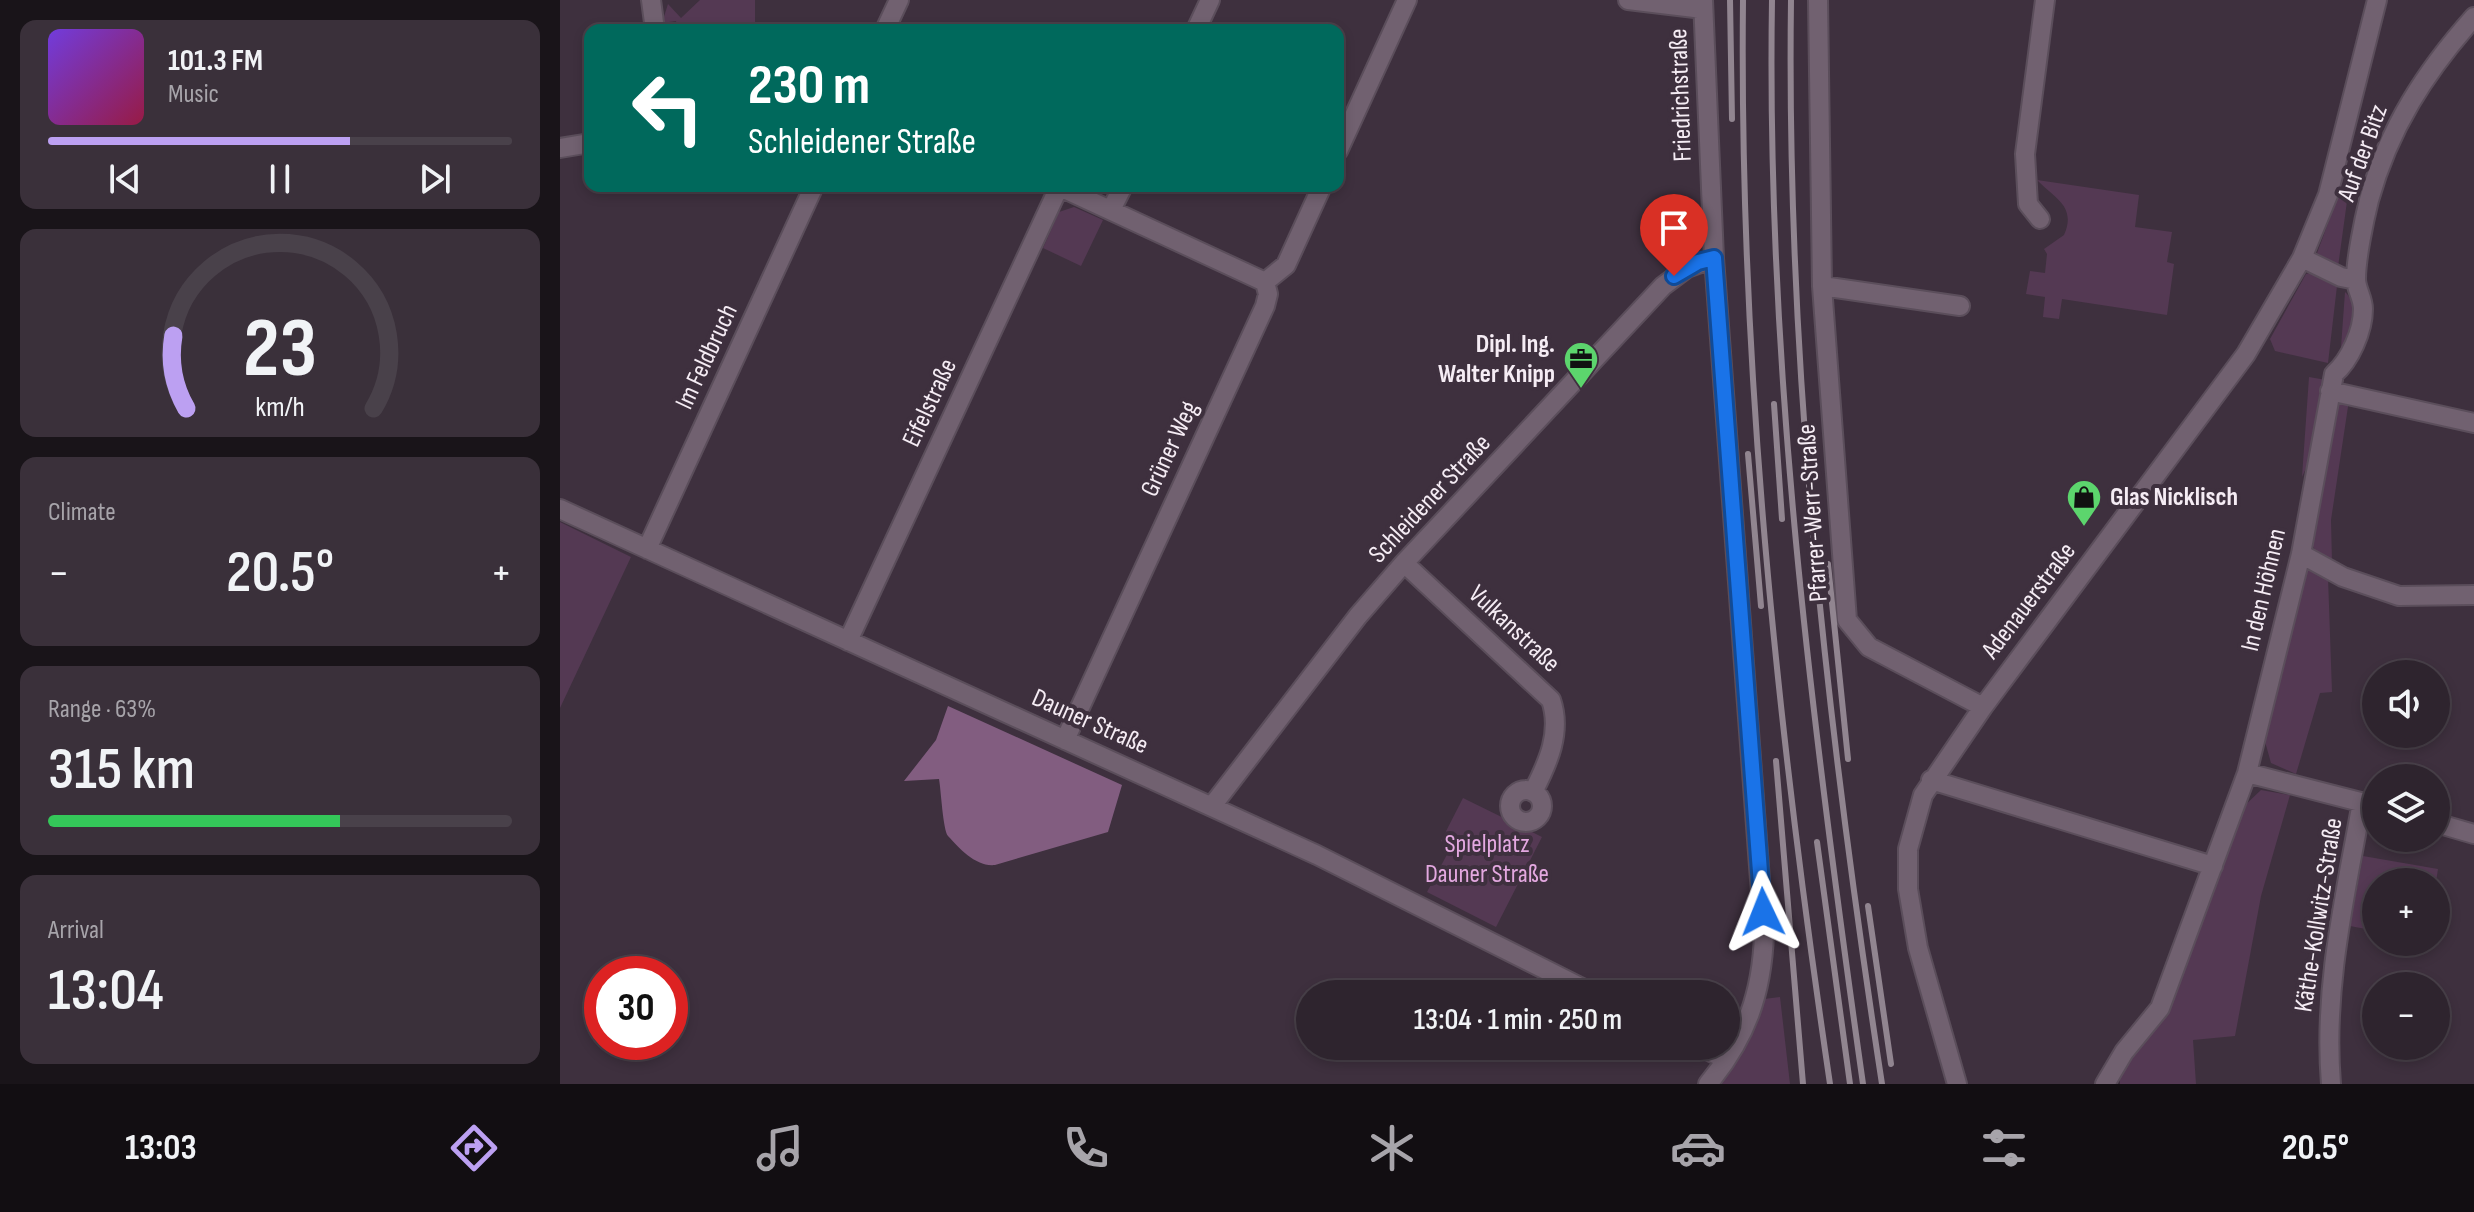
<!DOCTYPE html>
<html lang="en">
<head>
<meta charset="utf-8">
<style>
	body { margin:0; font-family:"Sofia Sans Condensed",sans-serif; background:#3a303a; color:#f1f3f6; height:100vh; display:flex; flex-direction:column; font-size:30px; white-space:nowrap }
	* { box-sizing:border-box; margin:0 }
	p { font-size:26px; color:#a7a4aa }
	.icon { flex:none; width:44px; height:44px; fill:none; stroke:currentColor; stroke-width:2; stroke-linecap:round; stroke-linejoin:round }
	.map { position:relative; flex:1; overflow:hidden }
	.drawer { display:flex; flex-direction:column; gap:20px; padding:20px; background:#191419; width:560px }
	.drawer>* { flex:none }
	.hud { position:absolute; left:24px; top:24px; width:760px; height:168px; border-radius:16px; box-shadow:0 4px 12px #0003,0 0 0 2px #49414a; background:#00695c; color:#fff; overflow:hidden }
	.fabs { position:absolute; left:1802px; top:660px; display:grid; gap:16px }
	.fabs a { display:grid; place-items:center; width:88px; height:88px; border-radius:50%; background:#2e242e; box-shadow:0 4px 12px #0003,0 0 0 2px #49414a; font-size:40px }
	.speed { position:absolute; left:24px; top:956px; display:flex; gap:16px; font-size:40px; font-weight:700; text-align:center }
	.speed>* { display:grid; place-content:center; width:104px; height:104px; border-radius:50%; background:#2e242e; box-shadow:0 4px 12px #0003,0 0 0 2px #49414a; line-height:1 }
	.speed .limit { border:12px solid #d22; background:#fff; color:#111 }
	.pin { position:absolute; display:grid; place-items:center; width:68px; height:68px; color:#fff; margin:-82px -34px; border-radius:50% 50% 50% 0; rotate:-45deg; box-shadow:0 0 8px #0007 }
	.pin .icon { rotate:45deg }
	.me { position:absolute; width:88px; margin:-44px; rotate:358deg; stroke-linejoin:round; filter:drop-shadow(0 0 6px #0008) }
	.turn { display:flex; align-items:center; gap:28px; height:168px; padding:0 32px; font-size:36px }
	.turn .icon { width:104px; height:104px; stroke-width:2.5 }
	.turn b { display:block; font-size:56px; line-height:68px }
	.big { font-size:60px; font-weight:600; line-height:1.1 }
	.drawer .tile { flex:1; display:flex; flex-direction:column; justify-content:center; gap:12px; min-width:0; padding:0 28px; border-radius:16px; background:#3a303a }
	.drawer .dial { align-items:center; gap:0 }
	.dial svg { height:208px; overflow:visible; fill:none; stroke:#49414a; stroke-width:7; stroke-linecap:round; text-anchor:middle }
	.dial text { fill:#f1f3f6; stroke:none }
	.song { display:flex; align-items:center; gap:24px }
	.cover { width:96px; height:96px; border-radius:12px; background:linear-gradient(135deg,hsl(260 70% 55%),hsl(340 70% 35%)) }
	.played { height:8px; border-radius:4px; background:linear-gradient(90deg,#bca0f2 65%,#49414a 65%) }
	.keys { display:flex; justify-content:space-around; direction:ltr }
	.heat { display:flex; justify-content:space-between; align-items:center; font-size:44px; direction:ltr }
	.charge { height:12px; border-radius:6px; background:linear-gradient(90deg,#34c759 63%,#49414a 0) }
	.trip { position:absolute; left:736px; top:980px; width:444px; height:80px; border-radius:40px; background:#2e242e; box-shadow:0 4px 12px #0003,0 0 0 2px #49414a; font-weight:600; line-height:80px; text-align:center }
	.tab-bar { display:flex; height:128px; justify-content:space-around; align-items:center; background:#120e12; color:#a7a4aa }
	.tab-bar .icon { width:56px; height:56px }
	.tab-bar .on { color:#bca0f2 }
	.tab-bar b { font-size:36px; color:#f1f3f6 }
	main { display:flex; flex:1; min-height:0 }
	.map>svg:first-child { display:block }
	.green { fill:#543953 }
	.forest { fill:#825d80 }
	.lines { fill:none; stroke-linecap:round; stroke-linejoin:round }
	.street-casing { stroke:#5b4e5b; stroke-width:22 }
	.street { stroke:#716170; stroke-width:18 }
	.rail { stroke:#918590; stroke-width:6 }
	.route-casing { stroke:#114b97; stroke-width:20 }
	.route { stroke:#1a73e8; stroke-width:14 }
	.labels { text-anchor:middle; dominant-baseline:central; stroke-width:8; stroke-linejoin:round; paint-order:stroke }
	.street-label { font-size:26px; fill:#f5ecf4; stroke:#3e303e }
	.poi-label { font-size:26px; font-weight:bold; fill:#f5ecf4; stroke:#3e303e; text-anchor:end }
	.park-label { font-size:26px; fill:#e3a8e0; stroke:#3e303e }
</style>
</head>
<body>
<main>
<section class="drawer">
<div class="tile">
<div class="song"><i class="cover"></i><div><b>101.3 FM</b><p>Music</p></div></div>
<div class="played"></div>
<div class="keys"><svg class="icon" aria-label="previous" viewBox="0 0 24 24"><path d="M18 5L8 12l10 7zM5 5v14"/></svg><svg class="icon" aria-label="pause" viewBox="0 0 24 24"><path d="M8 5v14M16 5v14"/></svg><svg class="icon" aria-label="next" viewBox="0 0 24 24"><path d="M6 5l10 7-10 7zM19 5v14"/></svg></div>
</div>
<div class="tile dial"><svg viewBox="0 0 100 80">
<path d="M14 69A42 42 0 1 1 86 69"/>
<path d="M14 69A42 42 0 0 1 9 41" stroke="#bca0f2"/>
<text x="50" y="56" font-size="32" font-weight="700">23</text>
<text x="50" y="72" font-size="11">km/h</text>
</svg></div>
<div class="tile"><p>Climate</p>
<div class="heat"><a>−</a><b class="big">20.5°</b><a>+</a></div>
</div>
<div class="tile"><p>Range · 63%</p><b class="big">315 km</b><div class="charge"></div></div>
<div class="tile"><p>Arrival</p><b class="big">13:04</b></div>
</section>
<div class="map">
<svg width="1914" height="1084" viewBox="0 0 1914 1084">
	<rect width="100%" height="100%" fill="#3e303e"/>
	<path class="green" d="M 140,0 L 195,0 L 195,30 L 118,30 L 116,21 L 102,23 L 108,4 L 121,18 Z
		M 1477,180 L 1579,195 L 1575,227 L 1612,232 L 1607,262 L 1614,264 L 1607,315 L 1502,299 L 1499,319 L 1483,317 L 1485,297 L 1466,294 L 1470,271 L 1485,273 L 1487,254 L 1484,249 L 1504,235 C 1517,206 1494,198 1477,180 Z
		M 1780,191 L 1788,194 L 1778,267 L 1757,253 Z
		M 514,207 L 543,220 L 521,266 L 483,248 L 499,212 Z
		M 1753,272 L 1777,286 L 1768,363 L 1715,351 L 1710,339 L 1746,274 Z
		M 1785,292 C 1803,308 1787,342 1780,361 Z
		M 1749,377 L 1766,380 L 1754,451 L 1742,477 Z
		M 1789,400 L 1771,520 L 1772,562 C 1750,552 1748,541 1753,518 L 1758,514 L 1765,473 L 1761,464 L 1777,404 Z
		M 0,522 L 71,557 L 0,708 Z
		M 1755,567 L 1768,577 L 1772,692 L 1760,693 L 1736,774 L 1711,763 L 1704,738 L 1713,709 L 1709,701 L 1715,681 L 1722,676 L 1744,572 Z
		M 1701,790 L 1730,795 L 1701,896 L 1675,1036 L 1633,1040 L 1636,1084 L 1560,1084 L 1559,1071 L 1610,1004 L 1681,809 Z
		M 903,798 L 982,837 L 936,927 L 867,892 L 891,847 L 881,841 Z
		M 1803,856 L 1878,869 L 1876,882 L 1816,882 L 1816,931 L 1790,926 Z
		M 1220,997 L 1230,1084 L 1162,1084 L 1190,1039 L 1204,999 Z"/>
	<path class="forest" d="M 388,706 L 562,785 L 548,832 L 435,865 C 416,867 400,849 388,836 C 383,830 381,790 379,779 L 344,781 L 376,740 Z"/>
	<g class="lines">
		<g class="street-casing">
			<path id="street" d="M 91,0 L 95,30
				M 1068,0 L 1143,9
				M 1143,0 L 1154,258 L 1204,934 C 1202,994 1186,1038 1148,1084
				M 1258,0 L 1262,286 L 1287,620 L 1309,647 L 1423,707
				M 325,30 L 339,0
				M 636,30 L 650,0
				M 0,148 L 30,143
				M 778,151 L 847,0
				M 498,186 L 705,282
				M 551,210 L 563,186
				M 1480,219 L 1468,204 L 1465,154 L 1485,0
				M 1742,258 L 1781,277 L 1796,280
				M 705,282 L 726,265 L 762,186
				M 1262,286 L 1400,306
				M 1770,391 L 1914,423
				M 0,509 L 757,855 L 1034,994
				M 87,549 L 254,186
				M 1741,554 L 1783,577 L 1839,596 L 1914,595
				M 844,563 L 991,700 C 1002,732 988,763 973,792
				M 288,641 L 499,187
				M 505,740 L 705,306 L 708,294 L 705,282
				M 1687,773 L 1816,806
				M 1371,780 L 1653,866
				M950 806a16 16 0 1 1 32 0a16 16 0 1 1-32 0Z
				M 652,806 L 798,616 L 844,563 L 1103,286 L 1127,268 L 1154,258
				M 1876,823 L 1914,834
				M 1139,1046 L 1165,1059
				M 1397,1084 L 1358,948 L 1348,889 L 1348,849 L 1363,795 L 1423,707 L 1686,354 L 1742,258 L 1768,195 L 1817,0
				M 1545,1084 L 1564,1052 L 1600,1008 L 1687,773 L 1741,554 L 1774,374 C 1790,360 1803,331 1803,309 C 1803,298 1796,289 1796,279 C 1796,259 1804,220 1809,200 C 1829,128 1865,72 1914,17
				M 1771,1084 C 1763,988 1785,897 1802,802"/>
		</g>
		<use href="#street" class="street"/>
		<path class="rail" d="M 1170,0 L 1172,119
			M 1183,0 C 1179,362 1217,726 1270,1084
			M 1212,0 C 1206,363 1252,725 1303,1084
			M 1231,0 C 1226,363 1267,726 1322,1084
			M 1214,404 L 1222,519
			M 1188,454 L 1201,606
			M 1268,564 L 1288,759
			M 1216,761 L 1243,1084
			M 1257,842 L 1290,1084
			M 1308,906 L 1331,1064"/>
	</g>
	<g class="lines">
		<g class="route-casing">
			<path id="route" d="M 1114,276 L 1138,262 L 1154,258 L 1203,912"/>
		</g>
		<use href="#route" class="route"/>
	</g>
	<defs>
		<g id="office-pin" transform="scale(1.8)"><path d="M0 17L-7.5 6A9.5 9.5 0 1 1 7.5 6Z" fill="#5cd56d" stroke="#3e303e"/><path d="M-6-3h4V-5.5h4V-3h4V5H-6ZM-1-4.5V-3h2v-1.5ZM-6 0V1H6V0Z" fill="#111"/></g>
		<g id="shop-pin" transform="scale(1.8)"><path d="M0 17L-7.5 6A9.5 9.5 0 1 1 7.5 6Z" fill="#5cd56d" stroke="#3e303e"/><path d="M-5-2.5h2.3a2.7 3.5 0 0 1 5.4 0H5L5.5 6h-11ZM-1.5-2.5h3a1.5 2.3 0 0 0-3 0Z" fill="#111"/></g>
	</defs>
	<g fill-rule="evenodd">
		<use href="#office-pin" x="1021" y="359"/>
		<use href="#shop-pin" x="1524" y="497"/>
	</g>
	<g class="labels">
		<g class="street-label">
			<text transform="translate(1121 95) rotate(-92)">Friedrichstraße</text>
			<text transform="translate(1803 153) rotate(-70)">Auf der Bitz</text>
			<text transform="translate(147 357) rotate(-65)">Im Feldbruch</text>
			<text transform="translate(370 403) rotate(-65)">Eifelstraße</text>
			<text transform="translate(610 449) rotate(-65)">Grüner Weg</text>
			<text transform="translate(870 499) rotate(-47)">Schleidener Straße</text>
			<text transform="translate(1253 513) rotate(-94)">Pfarrer-Werr-Straße</text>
			<text transform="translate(1704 590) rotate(-77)">In den Höhnen</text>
			<text transform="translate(1469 601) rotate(-53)">Adenauerstraße</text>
			<text transform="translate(954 629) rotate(43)">Vulkanstraße</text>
			<text transform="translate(530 722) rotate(24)">Dauner Straße</text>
			<text transform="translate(1759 915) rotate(-81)">Käthe-Kollwitz-Straße</text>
		</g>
		<g class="poi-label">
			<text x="995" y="344">Dipl. Ing.<tspan x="995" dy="30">Walter Knipp</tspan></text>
			<text x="1550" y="497" text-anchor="start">Glas Nicklisch</text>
		</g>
		<g class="park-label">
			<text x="927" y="844">Spielplatz<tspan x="927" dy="30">Dauner Straße</tspan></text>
		</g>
	</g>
</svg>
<div class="fabs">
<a><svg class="icon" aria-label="sound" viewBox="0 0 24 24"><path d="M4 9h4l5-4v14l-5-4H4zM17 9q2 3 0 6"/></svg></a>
<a><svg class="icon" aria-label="layers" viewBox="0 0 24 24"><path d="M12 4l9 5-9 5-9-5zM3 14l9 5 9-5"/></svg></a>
<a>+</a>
<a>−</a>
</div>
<div class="speed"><div class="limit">30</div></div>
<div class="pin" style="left:1114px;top:276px;background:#d93025"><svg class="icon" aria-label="arrive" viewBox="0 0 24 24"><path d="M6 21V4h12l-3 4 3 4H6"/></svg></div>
<svg class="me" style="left:1203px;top:912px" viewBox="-20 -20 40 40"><path d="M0-17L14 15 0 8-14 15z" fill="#1a73e8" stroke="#fff" stroke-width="4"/></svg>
<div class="trip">13:04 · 1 min · 250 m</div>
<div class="hud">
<div class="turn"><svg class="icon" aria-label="left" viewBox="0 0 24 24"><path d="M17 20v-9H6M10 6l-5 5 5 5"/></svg><div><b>230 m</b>Schleidener Straße</div></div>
</div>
</div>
</main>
<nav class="tab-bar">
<b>13:03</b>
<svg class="icon on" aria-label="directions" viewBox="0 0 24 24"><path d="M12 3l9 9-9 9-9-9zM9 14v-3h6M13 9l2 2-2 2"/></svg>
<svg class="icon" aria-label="music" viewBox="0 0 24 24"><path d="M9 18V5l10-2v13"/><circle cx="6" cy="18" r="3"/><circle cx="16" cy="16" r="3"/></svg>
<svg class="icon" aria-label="phone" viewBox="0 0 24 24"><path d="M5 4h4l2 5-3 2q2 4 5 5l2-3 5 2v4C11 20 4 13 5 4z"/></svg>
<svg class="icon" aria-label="climate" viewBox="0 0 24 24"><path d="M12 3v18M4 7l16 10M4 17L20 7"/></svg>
<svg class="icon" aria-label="car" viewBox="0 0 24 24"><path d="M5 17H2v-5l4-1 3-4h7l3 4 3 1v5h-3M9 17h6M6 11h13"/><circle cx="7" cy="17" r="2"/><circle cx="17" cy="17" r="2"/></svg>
<svg class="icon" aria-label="filters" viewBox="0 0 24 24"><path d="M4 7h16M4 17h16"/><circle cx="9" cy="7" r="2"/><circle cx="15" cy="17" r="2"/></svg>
<b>20.5°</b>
</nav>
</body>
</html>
